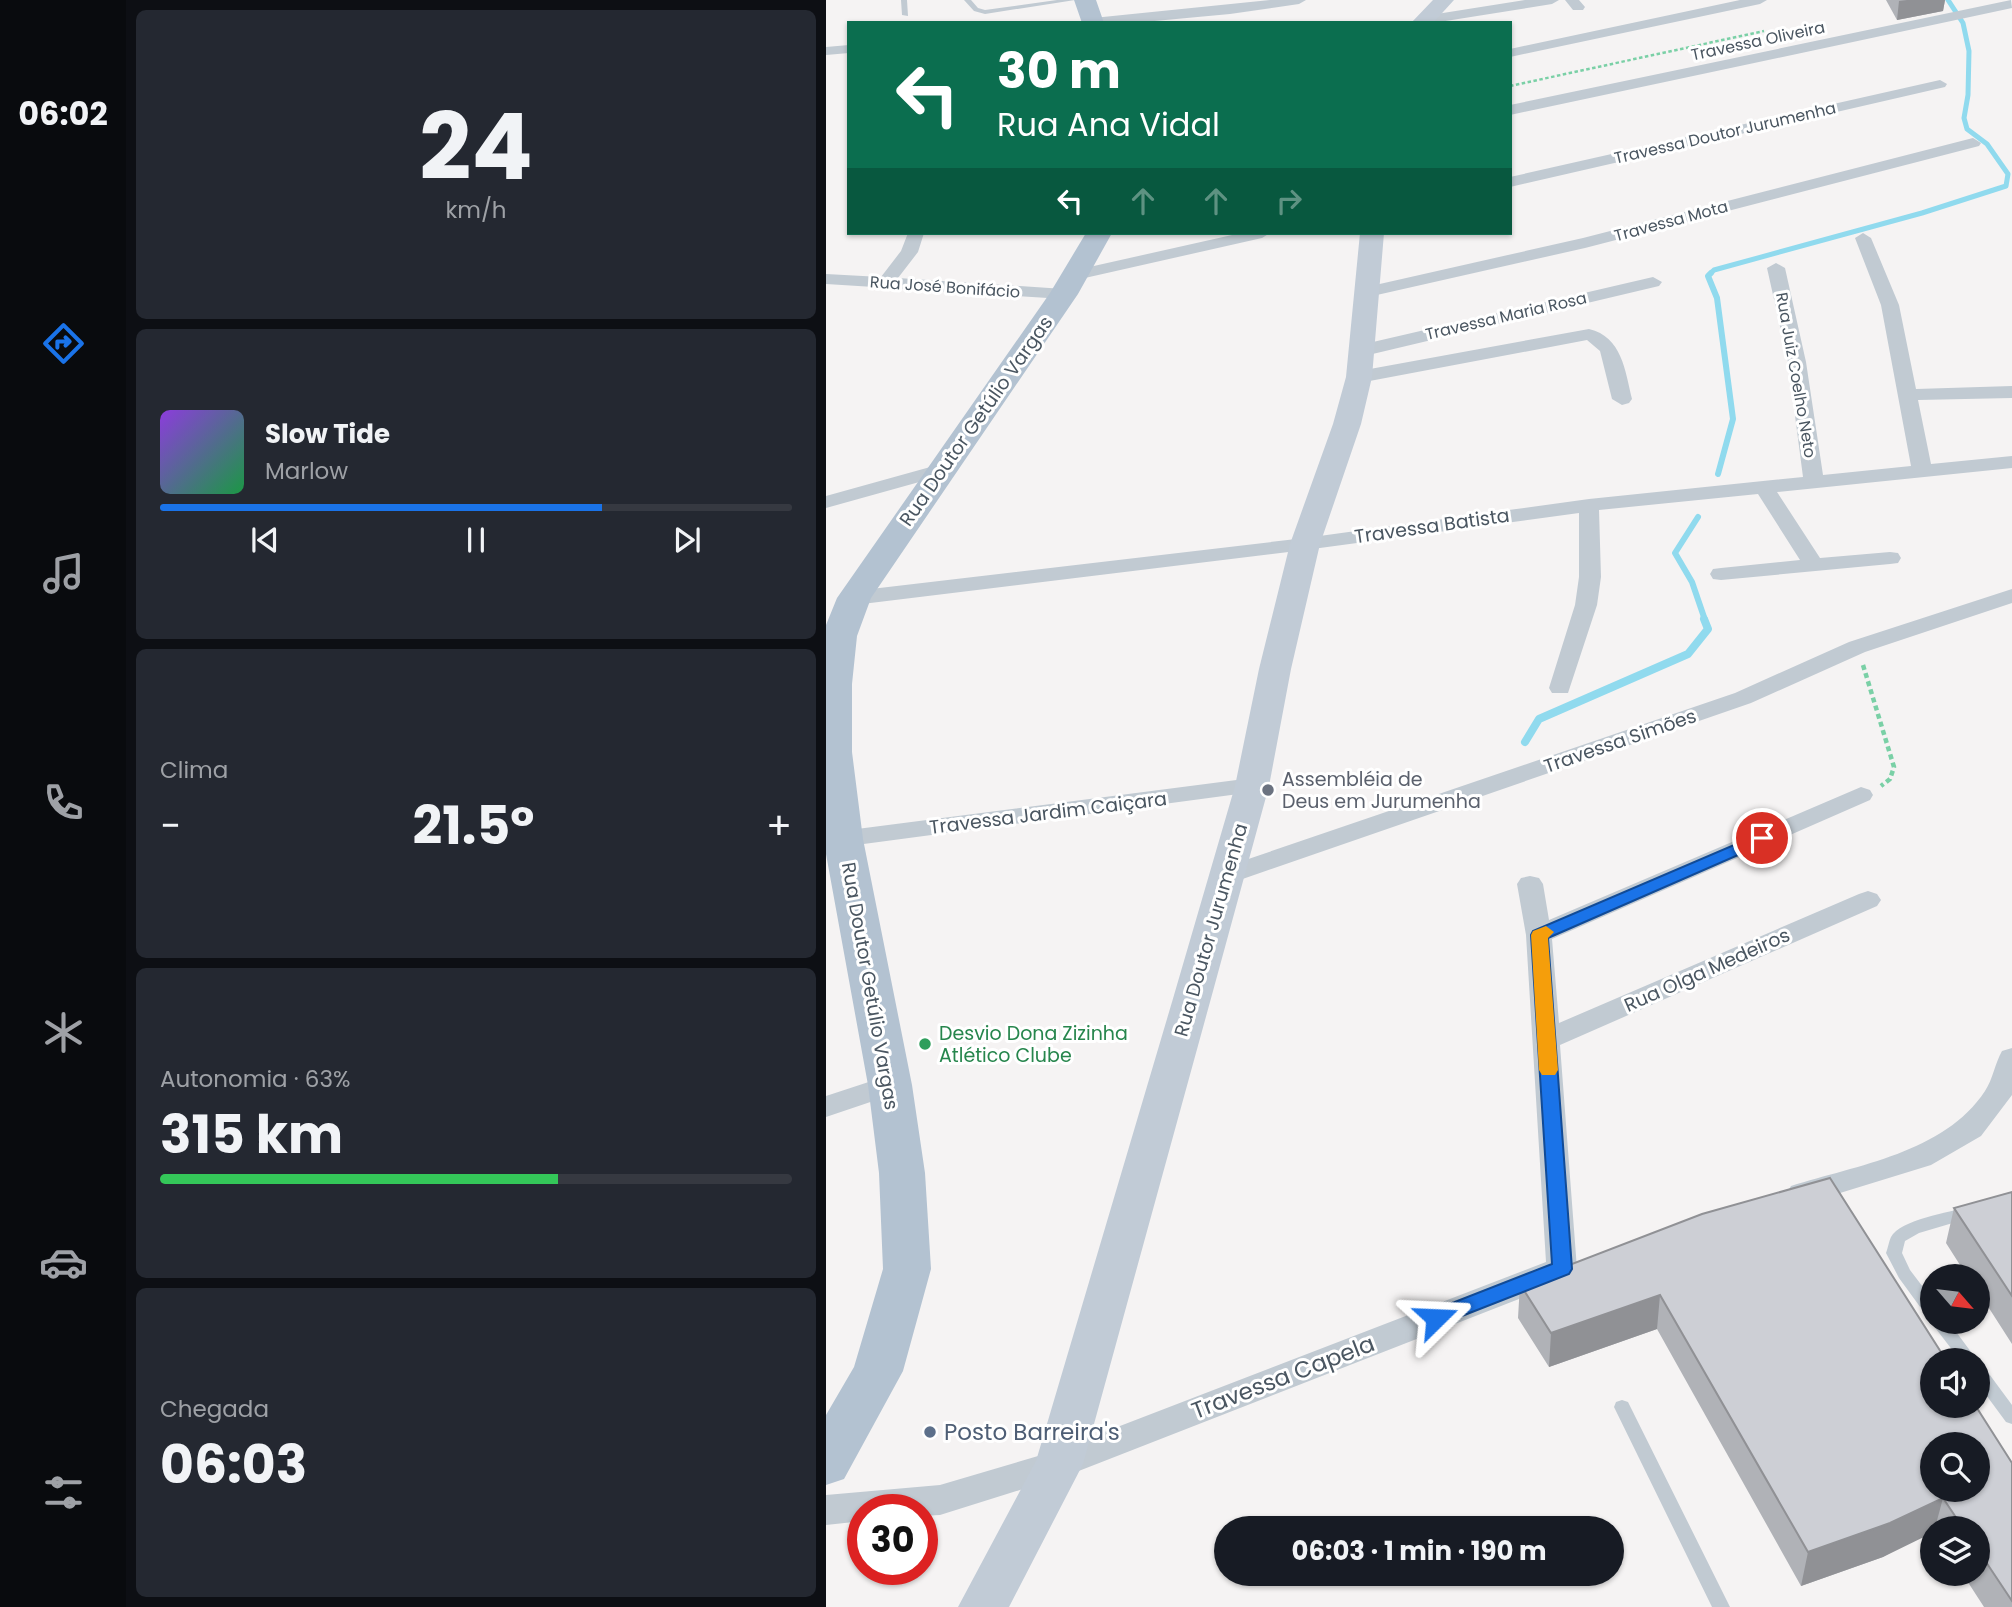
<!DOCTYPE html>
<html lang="pt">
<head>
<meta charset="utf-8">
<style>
	body { margin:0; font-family:Poppins,sans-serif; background:#242831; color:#f1f3f6; height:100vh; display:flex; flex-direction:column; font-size:26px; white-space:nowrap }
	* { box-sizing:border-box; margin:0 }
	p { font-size:23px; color:#9ea1a6 }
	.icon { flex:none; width:38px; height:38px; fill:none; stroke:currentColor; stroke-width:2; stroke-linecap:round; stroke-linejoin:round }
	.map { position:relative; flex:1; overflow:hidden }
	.sheet { display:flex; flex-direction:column; gap:10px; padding:10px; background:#0d0f14; width:700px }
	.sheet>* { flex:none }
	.hud { position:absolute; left:21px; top:21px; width:665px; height:214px; border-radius:0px; box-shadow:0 2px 5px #0004; background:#0b6e4f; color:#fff; overflow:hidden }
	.needle { width:46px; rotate:118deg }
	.tools { position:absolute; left:1094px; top:1264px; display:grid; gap:14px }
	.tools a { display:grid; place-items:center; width:70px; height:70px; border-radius:50%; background:#171b24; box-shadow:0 2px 5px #0004; font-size:35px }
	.speed { position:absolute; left:21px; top:1494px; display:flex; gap:14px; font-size:35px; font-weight:700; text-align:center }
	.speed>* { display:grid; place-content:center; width:91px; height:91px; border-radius:50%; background:#171b24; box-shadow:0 2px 5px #0004; line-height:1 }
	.speed .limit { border:10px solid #d22; background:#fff; color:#111 }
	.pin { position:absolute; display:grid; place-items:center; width:60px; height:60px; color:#fff; margin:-30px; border:4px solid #fff; border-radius:50%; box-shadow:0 2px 7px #0007 }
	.me { position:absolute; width:77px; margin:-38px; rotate:69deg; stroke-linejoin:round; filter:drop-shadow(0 0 5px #0008) }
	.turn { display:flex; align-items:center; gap:24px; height:147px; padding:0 35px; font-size:32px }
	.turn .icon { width:91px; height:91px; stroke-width:2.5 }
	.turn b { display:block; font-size:49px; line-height:60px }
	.lanes { display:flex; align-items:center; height:66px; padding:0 35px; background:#0003; justify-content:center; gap:35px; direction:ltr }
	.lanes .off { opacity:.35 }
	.big { font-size:52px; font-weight:700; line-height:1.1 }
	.sheet .tile { flex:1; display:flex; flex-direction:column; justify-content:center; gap:10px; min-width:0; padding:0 24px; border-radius:10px; background:#242831 }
	.sheet .dial { align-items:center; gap:0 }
	.dial b { font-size:91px; line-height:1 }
	.song { display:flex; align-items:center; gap:21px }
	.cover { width:84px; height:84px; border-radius:10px; background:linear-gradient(135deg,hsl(270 70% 55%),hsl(140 70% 35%)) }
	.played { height:7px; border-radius:4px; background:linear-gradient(90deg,#1a73e8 70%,#363941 70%) }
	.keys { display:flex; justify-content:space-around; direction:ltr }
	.heat { display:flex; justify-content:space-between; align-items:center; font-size:38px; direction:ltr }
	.charge { height:10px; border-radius:5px; background:linear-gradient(90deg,#34c759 63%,#363941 0) }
	.trip { position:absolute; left:388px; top:1516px; width:410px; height:70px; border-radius:35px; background:#171b24; box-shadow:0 2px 5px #0004; font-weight:700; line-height:70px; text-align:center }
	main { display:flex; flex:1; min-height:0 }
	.tab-bar { display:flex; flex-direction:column; width:126px; justify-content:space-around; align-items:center; background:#090b0e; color:#9ea1a6 }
	.tab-bar .icon { width:49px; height:49px }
	.tab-bar .active { color:#1a73e8 }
	.tab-bar b { font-size:32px; color:#f1f3f6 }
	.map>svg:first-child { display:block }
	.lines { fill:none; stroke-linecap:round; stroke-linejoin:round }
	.stream-far2 { stroke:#90daee; stroke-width:5 }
	.stream-far1 { stroke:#90daee; stroke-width:6 }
	.stream { stroke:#90daee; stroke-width:8 }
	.path-far1 { stroke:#7ad0a6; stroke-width:2.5; stroke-dasharray:3.5 2.5; stroke-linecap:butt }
	.path { stroke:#7ad0a6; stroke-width:4.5; stroke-dasharray:5 3.5; stroke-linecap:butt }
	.lane { fill:#c1cad2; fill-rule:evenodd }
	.street { fill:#c1cad2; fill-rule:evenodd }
	.secondary { fill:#c1cbd6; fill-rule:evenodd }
	.primary { fill:#b3c2d1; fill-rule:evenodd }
	.wall { fill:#b0b2b7 }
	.shaded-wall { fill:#909195 }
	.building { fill:#cdcfd5; stroke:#909195; stroke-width:2; fill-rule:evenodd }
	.route { fill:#1a73e8; stroke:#114b97; stroke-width:2 }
	.slow { fill:#f59e0b }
	.worship-dot { fill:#6b7280; stroke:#fff; stroke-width:2.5 }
	.leisure-dot { fill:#2e9e5b; stroke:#fff; stroke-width:2.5 }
	.service-dot { fill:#5c6f8a; stroke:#fff; stroke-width:2.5 }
	.labels { text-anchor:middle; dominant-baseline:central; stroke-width:6; stroke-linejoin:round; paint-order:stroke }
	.far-street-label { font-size:16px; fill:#4a5661; stroke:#fff }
	.street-label { font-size:19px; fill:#4a5661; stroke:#fff }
	.worship-label { font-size:19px; fill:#5b616d; stroke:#fff; text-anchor:start }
	.leisure-label { font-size:19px; fill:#27864d; stroke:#fff; text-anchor:start }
	.near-street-label { font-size:23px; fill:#4a5661; stroke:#fff }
	.near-service-label { font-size:23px; fill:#4e5e75; stroke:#fff; text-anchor:start }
</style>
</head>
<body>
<main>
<nav class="tab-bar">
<b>06:02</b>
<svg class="icon active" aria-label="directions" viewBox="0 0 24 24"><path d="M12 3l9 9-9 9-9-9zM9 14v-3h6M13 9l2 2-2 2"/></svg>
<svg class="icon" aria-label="music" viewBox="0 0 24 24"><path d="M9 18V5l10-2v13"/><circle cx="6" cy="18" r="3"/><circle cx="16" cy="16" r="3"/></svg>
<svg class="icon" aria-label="phone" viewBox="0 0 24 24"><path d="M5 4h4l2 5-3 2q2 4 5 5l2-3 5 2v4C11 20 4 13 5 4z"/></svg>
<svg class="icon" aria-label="climate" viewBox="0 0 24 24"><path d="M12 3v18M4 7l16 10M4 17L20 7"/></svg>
<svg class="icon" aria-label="car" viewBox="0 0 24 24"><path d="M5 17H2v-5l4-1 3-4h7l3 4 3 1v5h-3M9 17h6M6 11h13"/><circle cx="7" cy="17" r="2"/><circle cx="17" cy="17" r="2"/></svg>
<svg class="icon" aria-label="filters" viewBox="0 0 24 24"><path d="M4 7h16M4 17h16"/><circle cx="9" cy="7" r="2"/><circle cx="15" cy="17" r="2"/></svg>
</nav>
<section class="sheet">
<div class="tile dial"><b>24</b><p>km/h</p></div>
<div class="tile">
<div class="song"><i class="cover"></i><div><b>Slow Tide</b><p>Marlow</p></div></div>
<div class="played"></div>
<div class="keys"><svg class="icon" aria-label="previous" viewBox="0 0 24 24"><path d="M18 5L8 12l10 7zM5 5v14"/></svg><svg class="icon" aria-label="pause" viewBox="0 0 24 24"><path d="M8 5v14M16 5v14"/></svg><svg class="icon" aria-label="next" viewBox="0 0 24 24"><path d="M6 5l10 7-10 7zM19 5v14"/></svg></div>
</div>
<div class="tile"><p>Clima</p>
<div class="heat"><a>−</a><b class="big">21.5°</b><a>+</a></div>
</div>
<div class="tile"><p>Autonomia · 63%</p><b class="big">315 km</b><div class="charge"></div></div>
<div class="tile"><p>Chegada</p><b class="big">06:03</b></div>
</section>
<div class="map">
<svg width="1186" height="1607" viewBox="0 0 1186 1607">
	<rect width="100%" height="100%" fill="#f5f3f3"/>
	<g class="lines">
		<path class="stream-far2" d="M 883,275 L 888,270 L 1096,213 L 1180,186 L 1182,174 L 1161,144 L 1141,129 L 1138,118 L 1142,95 L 1143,51 L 1137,23 L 1122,0"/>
		<path class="stream-far1" d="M 885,273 L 882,276 L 891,298 L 907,419 L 892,474
			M 872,517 L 849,553 L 866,582 L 879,620"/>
		<path class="stream" d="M 699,742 L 713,719 L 862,654 L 882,629 L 878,619"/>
		<path class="path-far1" d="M 684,86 L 938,31"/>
		<path class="path" d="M 1037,665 L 1068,767 L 1064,779 L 1055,786"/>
		<path class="lane" d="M 75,0 L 81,0 L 82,16 L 76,15 Z
			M 138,0 L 145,0 L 152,8 L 159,10 L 231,0 L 249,0 L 159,14 L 148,11 Z
			M 1142,1207 L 1147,1209 L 1149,1213 L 1147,1217 L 1093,1233 L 1079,1241 L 1076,1253 L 1084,1270 L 1106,1299 L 1106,1317 L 1100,1315 L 1073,1278 L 1060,1253 C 1062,1248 1063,1241 1065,1237 C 1074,1220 1124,1212 1142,1207 Z
			M 1106,1319 L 1106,1321 L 1122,1321 L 1151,1360 L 1134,1360 L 1107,1325 L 1105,1321 Z
			M 1152,1365 L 1158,1367 L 1186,1405 L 1186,1424 L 1180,1422 L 1152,1384 Z
			M 796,1400 L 802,1402 L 904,1607 L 886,1607 L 788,1407 L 790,1402 Z"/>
		<path class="street" d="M 444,0 L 480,0 L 473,4 L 404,14 L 307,23 L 260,22 L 267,18 Z
			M 699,0 L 733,0 L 726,4 L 607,23 L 593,23 L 591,20 L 598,16 Z
			M 739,0 L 753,0 L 759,7 L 757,10 L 747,10 Z
			M 914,0 L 941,0 L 934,4 L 684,57 L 684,49 Z
			M 1185,0 L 1186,8 L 684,115 L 684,105 Z
			M 23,45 L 23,53 L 0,55 L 0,47 Z
			M 1114,80 L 1121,84 L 1119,87 L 684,187 L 684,177 Z
			M 1147,138 L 1155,143 L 1153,146 L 759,248 L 542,297 L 533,292 L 536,288 L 757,238 Z
			M 82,233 L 98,233 L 92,252 L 72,278 L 238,289 L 247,294 L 238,299 L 0,284 L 0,274 L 55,277 L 75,251 Z
			M 415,233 L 444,233 L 436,238 L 250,280 L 241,275 L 250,270 Z
			M 1037,233 L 1045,238 L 1073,305 L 1090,389 L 1186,386 L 1186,398 L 1092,400 L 1105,464 L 1186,456 L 1186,468 L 951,492 L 994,558 L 1064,552 L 1072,553 L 1075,558 L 1072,563 L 1064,564 L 895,580 L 887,579 L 884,574 L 887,569 L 895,568 L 974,560 L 932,494 L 773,510 L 775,577 L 771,605 L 742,693 L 726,693 L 723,688 L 749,605 L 753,577 L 753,513 L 479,550 L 28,605 L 20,603 L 17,598 L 20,593 L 28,591 L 479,538 L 763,499 L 977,477 L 962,362 L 941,268 L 950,263 L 959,268 L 980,362 L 997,475 L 1085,466 L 1055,305 L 1029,238 Z
			M 827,277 L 836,282 L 833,286 L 534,357 L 525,351 L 534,345 Z
			M 763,329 C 796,337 799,370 806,399 L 803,403 L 796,405 L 786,399 L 774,351 L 761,340 L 533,383 L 524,377 L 533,371 Z
			M 115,464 L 122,466 L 125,470 L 122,474 L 0,508 L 0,496 Z
			M 1186,589 L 1186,603 L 1039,652 L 925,703 L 408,882 L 399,884 L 390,882 L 386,876 L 390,870 L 909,693 L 1023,642 Z
			M 426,778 L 435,781 L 438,786 L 435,791 L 0,849 L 0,833 Z
			M 1035,787 L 1044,790 L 1047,795 L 1044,800 L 726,939 L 733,1023 L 1033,894 L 1042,891 L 1051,894 L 1055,900 L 1051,906 L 734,1045 L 751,1269 L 747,1278 L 245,1474 L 114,1515 L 96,1516 L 96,1510 L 37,1510 L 37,1521 L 0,1525 L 0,1495 L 114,1485 L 229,1451 L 720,1262 L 700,935 L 691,884 L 695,878 L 704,876 L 713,878 L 717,884 L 723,920 Z
			M 1186,1048 L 1186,1095 L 1155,1136 L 1105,1165 L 975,1205 L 965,1202 L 960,1194 L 965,1186 C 1031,1165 1118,1153 1159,1091 C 1167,1079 1169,1063 1176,1051 Z
			M 64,1075 L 74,1078 L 78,1085 L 74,1092 L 0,1117 L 0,1096 Z"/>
		<path class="secondary" d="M 607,0 L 628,0 L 607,23 L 585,23 Z
			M 534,233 L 558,233 L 546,377 L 535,424 L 494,544 L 465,669 L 443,786 L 384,1002 L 257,1464 L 183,1607 L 132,1607 L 210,1461 L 346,1002 L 409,786 L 433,669 L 464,544 L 507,424 L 520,377 Z"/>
		<path class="primary" d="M 248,0 L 270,0 L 278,23 L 256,23 Z
			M 260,233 L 286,233 L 252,294 L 45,598 L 31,636 L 26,684 L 26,752 L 37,839 L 86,1085 L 99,1173 L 105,1269 L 77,1371 L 18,1479 L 0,1485 L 0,1415 L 28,1367 L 57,1269 L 53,1173 L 42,1085 L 0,854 L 0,625 L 11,598 L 224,293 Z"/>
	</g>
	<path class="wall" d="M 1060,0 L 1119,0 L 1117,11 L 1071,20 Z
		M 1186,1192 L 1186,1344 L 1152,1291 L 1152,1276 L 1141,1276 L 1120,1243 L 1128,1208 Z
		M 876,1214 L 1186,1463 L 1186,1607 L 1158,1607 L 1136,1573 L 1152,1573 L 1152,1528 L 1106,1528 L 1057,1557 L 975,1586 L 831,1329 L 723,1367 L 692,1318 L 694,1284 Z"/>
	<path class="shaded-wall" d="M 1081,0 L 1119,0 L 1117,11 L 1071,20 L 1073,1 Z
		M 834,1295 L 831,1329 L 723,1367 L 725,1333 Z
		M 1117,1498 L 1109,1528 L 1106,1528 L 1106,1533 L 1057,1557 L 975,1586 L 982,1552 Z"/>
	<path class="building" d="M 1004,1178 L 1120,1360 L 1106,1360 L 1106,1405 L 1149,1405 L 1186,1463 L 1186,1601 L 1152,1550 L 1152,1528 L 1137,1528 L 1117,1498 L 1064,1523 L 982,1552 L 834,1295 L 725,1333 L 694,1284 L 876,1214 ZM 1106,1444 L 1152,1444 L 1152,1489 L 1106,1489 Z
		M 1186,1192 L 1186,1296 L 1128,1208 Z"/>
	<path class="route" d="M 936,833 L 942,834 L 944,838 L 942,842 L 722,938 L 746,1269 L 743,1274 L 618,1323 L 610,1326 L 603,1323 L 600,1318 L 603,1312 L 726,1264 L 705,935 L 707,931 Z"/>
	<path class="slow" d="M 720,926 L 728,932 L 722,938 L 732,1070 L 729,1075 L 716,1075 L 713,1070 L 705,935 L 707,931 Z"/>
	<circle class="worship-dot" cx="442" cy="790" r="7"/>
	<circle class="leisure-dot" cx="99" cy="1044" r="7"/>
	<circle class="service-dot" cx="104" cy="1432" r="7"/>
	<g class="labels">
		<g class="far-street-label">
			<text transform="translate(932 41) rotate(-12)">Travessa Oliveira</text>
			<text transform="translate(899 133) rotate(-13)">Travessa Doutor Jurumenha</text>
			<text transform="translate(845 221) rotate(-15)">Travessa Mota</text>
			<text transform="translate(119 287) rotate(4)">Rua José Bonifácio</text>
			<text transform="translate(680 316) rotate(-13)">Travessa Maria Rosa</text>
			<text transform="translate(970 375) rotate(80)">Rua Juiz Coelho Neto</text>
		</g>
		<g class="street-label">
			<text transform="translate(150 421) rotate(-55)">Rua Doutor Getúlio Vargas</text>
			<text transform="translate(606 526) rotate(-8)">Travessa Batista</text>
			<text transform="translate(794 741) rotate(-19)">Travessa Simões</text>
			<text transform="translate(222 813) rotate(-7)">Travessa Jardim Caiçara</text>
			<text transform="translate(385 930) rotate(-74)">Rua Doutor Jurumenha</text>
			<text transform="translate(881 970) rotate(-24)">Rua Olga Medeiros</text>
			<text transform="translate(44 986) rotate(80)">Rua Doutor Getúlio Vargas</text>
		</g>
		<g class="worship-label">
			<text x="456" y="779">Assembléia de<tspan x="456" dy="22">Deus em Jurumenha</tspan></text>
		</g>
		<g class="leisure-label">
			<text x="113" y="1033">Desvio Dona Zizinha<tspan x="113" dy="22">Atlético Clube</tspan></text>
		</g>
		<g class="near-street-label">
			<text transform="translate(457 1377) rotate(-21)">Travessa Capela</text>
		</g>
		<g class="near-service-label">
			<text x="118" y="1432">Posto Barreira's</text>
		</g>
	</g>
</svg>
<div class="tools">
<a><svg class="needle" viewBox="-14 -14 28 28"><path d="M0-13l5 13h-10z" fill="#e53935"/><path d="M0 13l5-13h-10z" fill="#9ea1a6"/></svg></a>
<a><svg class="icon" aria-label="sound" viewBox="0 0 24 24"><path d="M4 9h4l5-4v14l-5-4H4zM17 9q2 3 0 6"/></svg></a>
<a><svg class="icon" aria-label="search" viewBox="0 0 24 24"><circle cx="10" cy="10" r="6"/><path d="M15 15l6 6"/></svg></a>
<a><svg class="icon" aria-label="layers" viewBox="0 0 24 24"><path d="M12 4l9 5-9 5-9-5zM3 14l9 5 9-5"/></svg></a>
</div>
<div class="speed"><div class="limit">30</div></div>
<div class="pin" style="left:936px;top:838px;background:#d93025"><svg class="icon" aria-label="arrive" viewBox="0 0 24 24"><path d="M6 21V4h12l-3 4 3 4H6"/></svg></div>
<svg class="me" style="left:610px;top:1318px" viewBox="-20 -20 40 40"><path d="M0-17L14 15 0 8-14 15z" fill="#1a73e8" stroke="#fff" stroke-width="4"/></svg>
<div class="trip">06:03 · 1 min · 190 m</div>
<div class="hud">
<div class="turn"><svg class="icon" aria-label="left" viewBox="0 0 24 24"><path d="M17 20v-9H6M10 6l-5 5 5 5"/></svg><div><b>30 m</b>Rua Ana Vidal</div></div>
<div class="lanes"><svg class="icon" aria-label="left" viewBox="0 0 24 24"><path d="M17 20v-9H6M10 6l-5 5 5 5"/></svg><svg class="icon off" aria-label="ahead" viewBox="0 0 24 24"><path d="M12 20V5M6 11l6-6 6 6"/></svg><svg class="icon off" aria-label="ahead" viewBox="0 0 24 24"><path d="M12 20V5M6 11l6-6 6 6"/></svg><svg class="icon off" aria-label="right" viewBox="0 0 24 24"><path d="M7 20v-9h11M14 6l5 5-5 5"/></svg></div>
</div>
</div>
</main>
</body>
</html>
